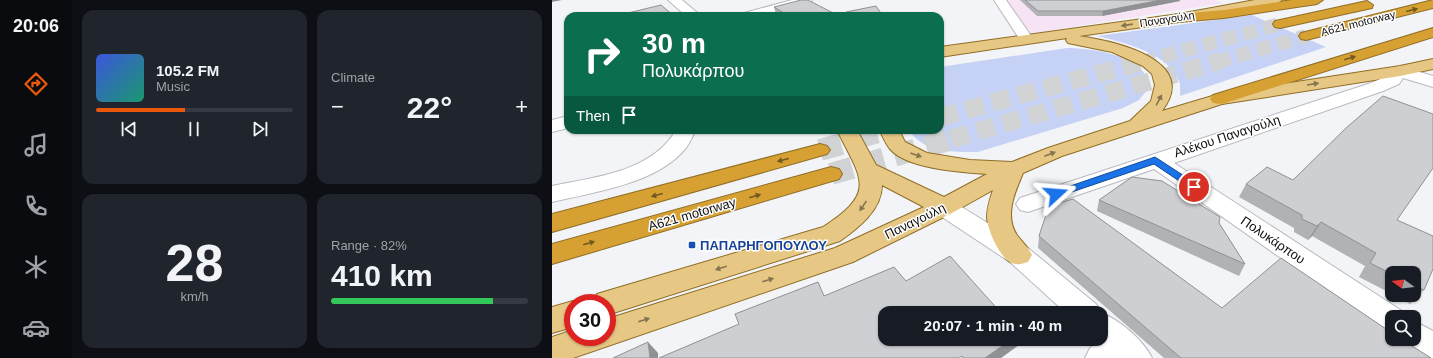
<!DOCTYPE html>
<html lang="en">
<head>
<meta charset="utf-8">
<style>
	body { margin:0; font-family:Helvetica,sans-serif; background:#20242c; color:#f1f3f6; height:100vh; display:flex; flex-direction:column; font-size:15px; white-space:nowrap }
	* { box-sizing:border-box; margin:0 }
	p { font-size:13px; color:#9ea1a6 }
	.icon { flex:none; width:22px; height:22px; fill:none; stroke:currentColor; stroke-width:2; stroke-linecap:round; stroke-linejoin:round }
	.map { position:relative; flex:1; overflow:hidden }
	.details { display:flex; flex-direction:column; gap:10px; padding:10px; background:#0d0f14; width:480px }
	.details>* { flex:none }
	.banner { position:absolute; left:12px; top:12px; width:380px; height:122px; border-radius:12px; box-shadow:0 1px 3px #0004; background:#0b6e4f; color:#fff; overflow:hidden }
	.needle { width:26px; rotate:285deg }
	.buttons { position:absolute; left:833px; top:266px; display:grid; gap:8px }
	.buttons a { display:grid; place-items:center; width:36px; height:36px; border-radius:8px; background:#171b24; box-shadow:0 1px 3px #0004; font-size:20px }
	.speed { position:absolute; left:12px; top:294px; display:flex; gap:8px; font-size:20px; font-weight:700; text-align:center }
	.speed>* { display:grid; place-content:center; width:52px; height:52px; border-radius:50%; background:#171b24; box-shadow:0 1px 3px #0004; line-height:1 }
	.speed .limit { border:6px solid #d22; background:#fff; color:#111 }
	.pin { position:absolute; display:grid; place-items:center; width:34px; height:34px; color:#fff; margin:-17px; border:2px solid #fff; border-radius:50%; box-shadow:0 1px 4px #0007 }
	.me { position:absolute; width:44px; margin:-22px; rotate:71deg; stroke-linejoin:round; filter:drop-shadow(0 0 3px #0008) }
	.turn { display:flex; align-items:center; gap:14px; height:84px; padding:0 12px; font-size:18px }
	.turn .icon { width:52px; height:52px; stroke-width:2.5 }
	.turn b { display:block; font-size:28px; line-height:34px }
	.then { display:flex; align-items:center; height:38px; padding:0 12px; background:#0003; gap:8px; font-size:15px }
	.big { font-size:30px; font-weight:700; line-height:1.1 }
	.details .card { flex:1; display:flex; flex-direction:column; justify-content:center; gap:6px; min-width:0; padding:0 14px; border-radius:12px; background:#20242c }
	.details .dial { align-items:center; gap:0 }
	.dial b { font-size:52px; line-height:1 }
	.song { display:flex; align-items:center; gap:12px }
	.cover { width:48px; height:48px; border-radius:6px; background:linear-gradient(135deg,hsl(230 70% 55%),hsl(160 70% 35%)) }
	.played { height:4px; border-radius:2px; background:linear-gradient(90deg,#ea580c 45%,#363941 45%) }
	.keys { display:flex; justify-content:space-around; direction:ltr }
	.heat { display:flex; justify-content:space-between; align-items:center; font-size:22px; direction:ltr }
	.charge { height:6px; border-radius:3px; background:linear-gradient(90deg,#34c759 82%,#363941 0) }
	.details .tiles { flex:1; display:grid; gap:10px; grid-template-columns:repeat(2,1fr) }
	.trip { position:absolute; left:326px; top:306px; width:230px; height:40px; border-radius:12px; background:#171b24; box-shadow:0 1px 3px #0004; font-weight:700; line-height:40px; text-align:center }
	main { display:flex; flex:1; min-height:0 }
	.tab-bar { display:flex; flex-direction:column; width:72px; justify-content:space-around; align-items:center; background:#090b0e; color:#9ea1a6 }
	.tab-bar .icon { width:28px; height:28px }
	.tab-bar .active { color:#ea580c }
	.tab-bar b { font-size:18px; color:#f1f3f6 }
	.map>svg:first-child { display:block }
	.commercial { fill:#f6e3f4 }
	.green { fill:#c6d2f5 }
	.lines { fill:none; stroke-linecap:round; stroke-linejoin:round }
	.highway-tunnel-far2 { stroke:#d0d2d4; stroke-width:14; stroke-dasharray:14 7; stroke-linecap:butt }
	.highway-tunnel-far1 { stroke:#d0d2d4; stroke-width:18; stroke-dasharray:18 9; stroke-linecap:butt }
	.highway-tunnel { stroke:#d0d2d4; stroke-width:22; stroke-dasharray:22 11; stroke-linecap:butt }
	.minor-casing { stroke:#b8b9bc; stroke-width:2 }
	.major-casing { stroke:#906e26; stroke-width:2 }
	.highway-casing { stroke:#906e26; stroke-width:2 }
	.minor { fill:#fff; fill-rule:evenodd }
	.major { fill:#e6c784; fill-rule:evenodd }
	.highway { fill:#d6a132; fill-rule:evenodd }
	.wall { fill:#b1b2b5 }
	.shaded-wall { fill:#909194 }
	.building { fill:#cecfd3; stroke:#909194 }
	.oneway { fill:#725821 }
	.oneway2 { fill:#857450 }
	.route { fill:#1a73e8; stroke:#114b97 }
	.transit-dot { fill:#1a4fb4; stroke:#fff; stroke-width:1.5 }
	.labels { text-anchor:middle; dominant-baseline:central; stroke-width:3; stroke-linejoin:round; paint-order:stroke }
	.far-street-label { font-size:11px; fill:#0f0f10; stroke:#fff }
	.street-label { font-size:13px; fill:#0f0f10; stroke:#fff }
	.transit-label { font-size:13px; font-weight:bold; fill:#164399; stroke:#fff; text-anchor:start }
</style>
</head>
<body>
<main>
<nav class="tab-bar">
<b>20:06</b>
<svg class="icon active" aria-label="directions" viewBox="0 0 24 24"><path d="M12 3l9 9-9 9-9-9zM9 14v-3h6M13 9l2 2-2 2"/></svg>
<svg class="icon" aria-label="music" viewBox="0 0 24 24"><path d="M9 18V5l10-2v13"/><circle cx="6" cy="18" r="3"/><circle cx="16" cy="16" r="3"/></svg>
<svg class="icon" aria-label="phone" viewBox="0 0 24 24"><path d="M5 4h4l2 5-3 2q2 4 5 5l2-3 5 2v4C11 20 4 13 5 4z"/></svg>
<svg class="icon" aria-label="climate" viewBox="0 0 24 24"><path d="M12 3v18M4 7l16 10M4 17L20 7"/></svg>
<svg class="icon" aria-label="car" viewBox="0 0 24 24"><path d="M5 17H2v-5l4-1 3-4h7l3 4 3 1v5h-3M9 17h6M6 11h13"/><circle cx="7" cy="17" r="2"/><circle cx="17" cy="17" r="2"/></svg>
</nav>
<section class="details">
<div class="tiles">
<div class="card">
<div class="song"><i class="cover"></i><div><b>105.2 FM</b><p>Music</p></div></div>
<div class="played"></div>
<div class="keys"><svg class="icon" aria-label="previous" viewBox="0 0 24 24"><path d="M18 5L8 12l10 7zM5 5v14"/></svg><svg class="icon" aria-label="pause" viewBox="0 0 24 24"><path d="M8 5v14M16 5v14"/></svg><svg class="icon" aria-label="next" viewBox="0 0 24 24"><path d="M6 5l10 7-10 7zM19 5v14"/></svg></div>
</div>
<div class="card"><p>Climate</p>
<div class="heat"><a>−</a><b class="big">22°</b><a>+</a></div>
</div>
<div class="card dial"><b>28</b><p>km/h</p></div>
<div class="card"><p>Range · 82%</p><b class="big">410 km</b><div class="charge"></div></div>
</div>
</section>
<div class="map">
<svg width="881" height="358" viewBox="0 0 881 358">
	<rect width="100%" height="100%" fill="#f2f4f7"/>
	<path class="commercial" d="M 449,0 L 662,0 L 672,3 L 475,34 Z"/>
	<path class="green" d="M 700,15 L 774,47 L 628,96 C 628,92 629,85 627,81 C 616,53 571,42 545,36 Z
		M 515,48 C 535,48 586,54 594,77 C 596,81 595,86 595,90 L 587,100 L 571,108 L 426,152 C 402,152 371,153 357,130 L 388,130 L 388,67 Z"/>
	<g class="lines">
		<path class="highway-tunnel-far2" d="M 590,62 L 728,24
			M 665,62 L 754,36"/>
		<path class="highway-tunnel-far1" d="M 388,117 L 593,61
			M 308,139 L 342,130
			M 399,139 L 668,61"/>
		<path class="highway-tunnel" d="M 268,150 L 312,138
			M 279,174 L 403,138"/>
		<g class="minor-casing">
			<path id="minor" d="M 116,0 L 130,0 L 149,16 L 134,16 Z
				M 240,0 L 260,0 L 258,3 L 212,16 L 190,16 L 192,13 Z
				M 442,0 L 454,0 L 482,40 L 480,43 L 470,43 Z
				M 848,66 L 881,76 L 881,87 L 851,78 L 847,84 L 831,91 L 622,163 L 850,311 L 853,317 L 840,317 L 840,333 L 830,329 L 602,169 L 476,212 L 468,210 L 464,204 L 468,198 L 819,83 L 835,76 L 842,68 Z
				M 16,116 L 16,128 L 0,132 L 0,120 Z
				M 124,130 L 144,130 C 140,136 138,144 133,149 C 104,184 42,192 0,202 L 0,186 C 43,177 100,172 124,130 Z
				M 392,199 L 400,201 L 476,248 L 544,304 L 549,313 C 567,319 592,341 600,358 L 533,358 L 538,348 L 546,342 L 542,339 L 549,339 L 549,313 L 514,313 L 458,262 L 384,213 L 380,207 L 384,201 Z
				M 862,321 L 881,331 L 881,358 C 868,358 854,351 849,339 L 862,339 Z"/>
		</g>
		<g class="major-casing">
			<path id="major" d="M 703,0 L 730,0 L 724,4 L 627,22 L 527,36 C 562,41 649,60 610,111 L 667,94 L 848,66 L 881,59 L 881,69 L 848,76 L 670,104 L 510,156 L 471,173 C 463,192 452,216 465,235 C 470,242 476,247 480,255 L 476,262 C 470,264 465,266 458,262 C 447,256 435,229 435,217 C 435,207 438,199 441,190 L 400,213 L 301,262 L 21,358 L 0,358 L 0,337 L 21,330 L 21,337 L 55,337 L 55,319 L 283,248 L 372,207 L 330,185 C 330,210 306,228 288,241 L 55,315 L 55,303 L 41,303 L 45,294 L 55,291 L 271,227 C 325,192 310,180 285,130 L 305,130 L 324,165 L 392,197 L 435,174 C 409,172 355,169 338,149 C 333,143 331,136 327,130 L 347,130 L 353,142 L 375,153 L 418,160 L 460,162 L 496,148 L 578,121 L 599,101 L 603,85 L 600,74 L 591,66 L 560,52 L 516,43 L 514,40 L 515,38 L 388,57 L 388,47 L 627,14 Z
				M 21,301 L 26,303 L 21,303 L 21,327 L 0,333 L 0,307 Z"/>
		</g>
		<g class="highway-casing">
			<path id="highway" d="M 740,0 L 771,0 L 765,4 L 672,18 L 627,22 L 622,21 L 620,18 L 622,15 L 627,14 L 672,10 Z
				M 881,0 L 881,8 L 754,40 L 749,39 L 747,36 L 749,33 Z
				M 815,1 L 821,5 L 820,8 L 728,28 L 723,27 L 721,24 L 723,21 L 728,20 Z
				M 881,28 L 881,37 L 673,103 L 667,104 L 661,103 L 658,99 L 661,95 Z
				M 268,144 L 275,146 L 278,150 L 275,154 L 0,232 L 0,214 Z
				M 279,167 L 287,169 L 290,174 L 287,179 L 0,264 L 0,244 Z"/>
		</g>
		<use href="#minor" class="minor"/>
		<use href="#major" class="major"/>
		<use href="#highway" class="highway"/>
	</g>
	<path class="wall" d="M 468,0 L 628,0 L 628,1 L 550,16 L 485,16 Z
		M 222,7 L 287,16 L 227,16 L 224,14 Z
		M 741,180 L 845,220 L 872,290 L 858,304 L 841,295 L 862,295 L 862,273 L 840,273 L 840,294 L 807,277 L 813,266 L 760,236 L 756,240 L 742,232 L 742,228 L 687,197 L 694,184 Z
		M 547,200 L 667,223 L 693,264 L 687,276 L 545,211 Z
		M 487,236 L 670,308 L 840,333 L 879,358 L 612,358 L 486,248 Z"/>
	<path class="shaded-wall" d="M 0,0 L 10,0 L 0,2 Z
		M 609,0 L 628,0 L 628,1 L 550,16 L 551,11 Z
		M 769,222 L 760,236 L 756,240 L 765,226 Z
		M 460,339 L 467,339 L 467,345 L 449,358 L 433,358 Z
		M 96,342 L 106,353 L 106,358 L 98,358 Z"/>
	<path class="building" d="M 249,0 L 256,0 L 287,16 L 237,16 L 222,7 Z
		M 473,0 L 609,0 L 551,11 L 486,11 Z
		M 109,5 L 122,16 L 79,16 L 76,13 Z
		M 324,6 L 331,16 L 297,16 L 294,12 Z
		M 831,96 L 881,114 L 881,168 L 845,220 L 881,236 L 881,269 L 872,290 L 862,285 L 862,273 L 840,273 L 840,274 L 818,263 L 824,253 L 769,222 L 765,226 L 750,219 L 750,215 L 694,184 L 715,167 L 741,180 L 794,128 Z
		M 580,177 L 610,181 L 668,217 L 667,223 L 693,264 L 547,200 Z
		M 521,199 L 670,308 L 729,258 L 840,333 L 840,339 L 849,339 L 879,358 L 629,358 L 487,236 L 497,206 Z
		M 398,256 L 449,313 L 333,313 L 333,339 L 460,339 L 433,358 L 411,358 L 410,356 L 407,358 L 107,358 L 187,324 L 183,314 L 266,282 L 272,296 L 342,267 L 354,281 Z
		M 96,342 L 98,358 L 61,358 Z"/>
	<defs><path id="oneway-solid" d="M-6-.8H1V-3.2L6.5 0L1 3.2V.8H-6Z"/></defs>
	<g class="oneway">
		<use href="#oneway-solid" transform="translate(860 10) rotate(-14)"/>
		<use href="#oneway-solid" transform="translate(798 58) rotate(-17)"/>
		<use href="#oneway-solid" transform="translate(231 160) rotate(165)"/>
		<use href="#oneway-solid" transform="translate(105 195) rotate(165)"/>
		<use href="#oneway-solid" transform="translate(203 196) rotate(-16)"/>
		<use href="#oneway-solid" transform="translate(37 243) rotate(-16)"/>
	</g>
	<g class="oneway2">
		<use href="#oneway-solid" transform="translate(575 25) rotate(172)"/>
		<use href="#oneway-solid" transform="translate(761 84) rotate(-9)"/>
		<use href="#oneway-solid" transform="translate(607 100) rotate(-62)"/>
		<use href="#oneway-solid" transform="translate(498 154) rotate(-21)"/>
		<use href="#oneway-solid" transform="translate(364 155) rotate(19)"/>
		<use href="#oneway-solid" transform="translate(311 206) rotate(124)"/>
		<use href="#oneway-solid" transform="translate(169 268) rotate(163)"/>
		<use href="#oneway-solid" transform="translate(216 280) rotate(-18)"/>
		<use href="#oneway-solid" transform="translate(92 320) rotate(-18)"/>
	</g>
	<path class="route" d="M 603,157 L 646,185 L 646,189 L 639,189 L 602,164 L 508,196 L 504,197 L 499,194 L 501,192 Z"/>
	<rect class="transit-dot" x="136" y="241" width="8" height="8" rx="2"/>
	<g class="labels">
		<g class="far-street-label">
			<text transform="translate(615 19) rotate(-9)">Παναγούλη</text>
			<text transform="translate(806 23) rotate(-14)">A621 motorway</text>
		</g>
		<g class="street-label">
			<text transform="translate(675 136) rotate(-18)">Αλέκου Παναγούλη</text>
			<text transform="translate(140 214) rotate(-16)">A621 motorway</text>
			<text transform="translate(363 221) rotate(-26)">Παναγούλη</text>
			<text transform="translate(721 240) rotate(34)">Πολυκάρπου</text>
		</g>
		<g class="transit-label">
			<text x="148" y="245">ΠΑΠΑΡΗΓΟΠΟΥΛΟΥ</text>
		</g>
	</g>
</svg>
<div class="buttons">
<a><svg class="needle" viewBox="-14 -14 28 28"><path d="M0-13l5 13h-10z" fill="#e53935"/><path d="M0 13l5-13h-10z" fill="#9ea1a6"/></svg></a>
<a><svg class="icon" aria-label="search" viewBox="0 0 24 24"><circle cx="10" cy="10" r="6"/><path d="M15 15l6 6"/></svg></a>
</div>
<div class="speed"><div class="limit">30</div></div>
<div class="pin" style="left:642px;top:187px;background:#d93025"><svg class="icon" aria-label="arrive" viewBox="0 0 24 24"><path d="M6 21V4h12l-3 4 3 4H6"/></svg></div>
<svg class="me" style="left:504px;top:194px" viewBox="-20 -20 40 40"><path d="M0-17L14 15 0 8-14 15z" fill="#1a73e8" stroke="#fff" stroke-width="4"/></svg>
<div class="trip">20:07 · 1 min · 40 m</div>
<div class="banner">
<div class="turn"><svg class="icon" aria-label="right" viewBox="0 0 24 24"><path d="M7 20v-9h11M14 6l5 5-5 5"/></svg><div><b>30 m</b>Πολυκάρπου</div></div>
<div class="then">Then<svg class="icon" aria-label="arrive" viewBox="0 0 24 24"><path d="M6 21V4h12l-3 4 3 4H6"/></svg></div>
</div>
</div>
</main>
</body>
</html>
